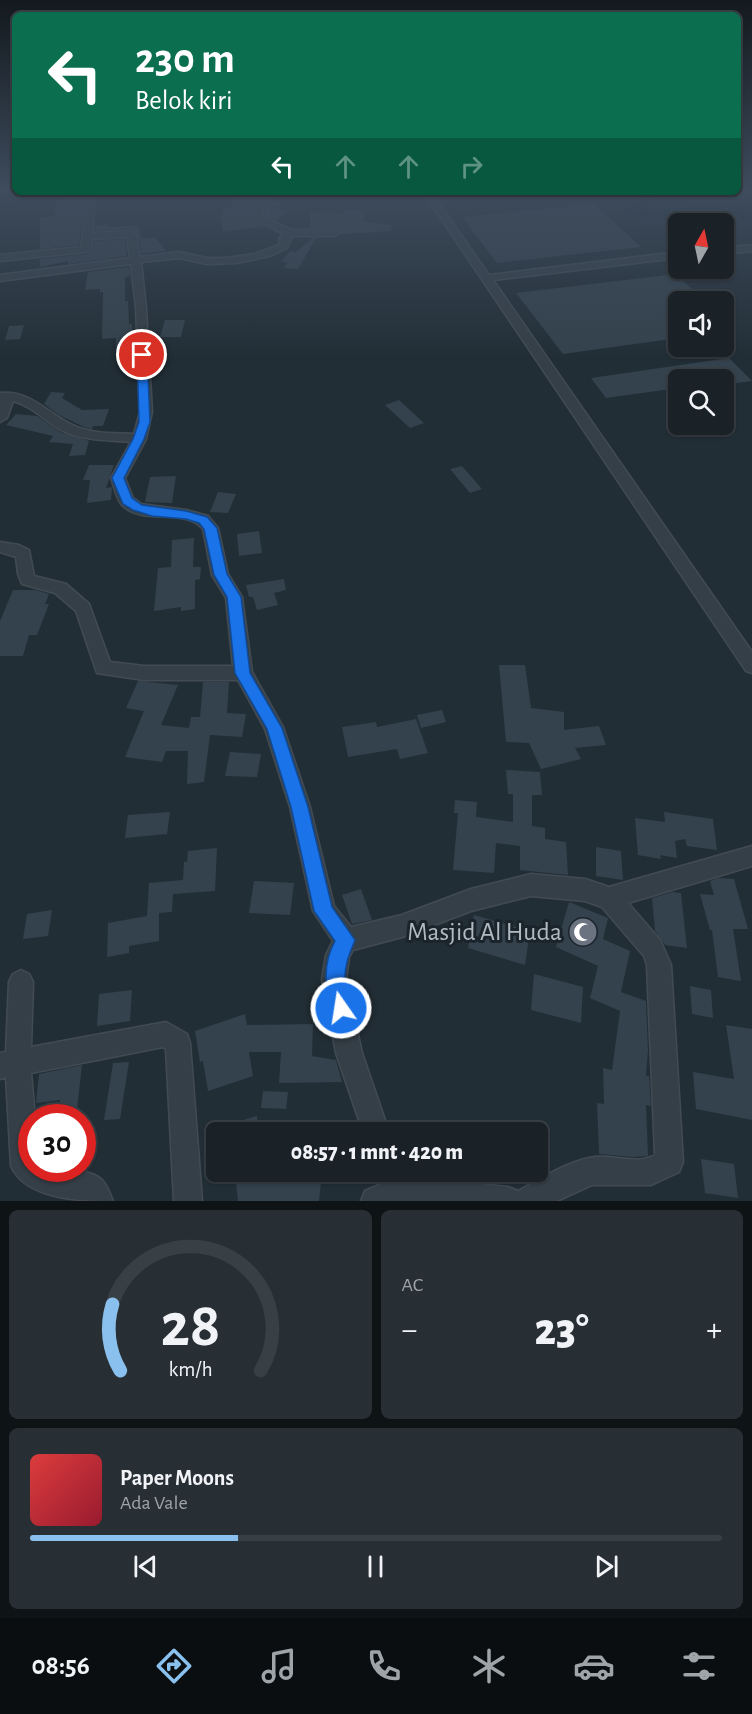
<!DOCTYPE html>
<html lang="id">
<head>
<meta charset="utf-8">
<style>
	body { margin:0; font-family:"Alegreya Sans",sans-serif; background:#272f34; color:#f1f3f6; height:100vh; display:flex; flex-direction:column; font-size:22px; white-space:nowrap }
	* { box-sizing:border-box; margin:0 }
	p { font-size:20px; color:#9fa4a8 }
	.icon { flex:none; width:33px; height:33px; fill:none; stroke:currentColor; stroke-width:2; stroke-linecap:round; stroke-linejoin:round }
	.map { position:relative; height:1201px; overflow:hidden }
	.side { display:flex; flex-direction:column; gap:9px; padding:9px; background:#0e1316; flex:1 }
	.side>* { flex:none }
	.hud { position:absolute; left:12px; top:12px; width:729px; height:183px; border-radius:9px; box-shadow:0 2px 4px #0004,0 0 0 2px #383f45; background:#0b6e4f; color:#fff; overflow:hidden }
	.needle { width:39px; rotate:9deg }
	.tools { position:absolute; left:668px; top:213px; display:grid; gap:12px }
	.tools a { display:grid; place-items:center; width:66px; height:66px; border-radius:9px; background:#1a2228; box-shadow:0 2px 4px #0004,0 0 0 2px #383f45; font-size:30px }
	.speed { position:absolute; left:18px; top:1104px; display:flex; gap:12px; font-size:30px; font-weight:700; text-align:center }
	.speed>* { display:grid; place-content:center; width:78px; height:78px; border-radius:50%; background:#1a2228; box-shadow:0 2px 4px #0004,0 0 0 2px #383f45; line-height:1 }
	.speed .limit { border:9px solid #d22; background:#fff; color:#111 }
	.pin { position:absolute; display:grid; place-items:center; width:51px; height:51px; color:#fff; margin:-26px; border:3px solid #fff; border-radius:50%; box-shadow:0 2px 6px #0007 }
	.me { position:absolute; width:66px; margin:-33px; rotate:347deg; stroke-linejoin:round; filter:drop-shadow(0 0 4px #0008) }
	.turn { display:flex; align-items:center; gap:21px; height:126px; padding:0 24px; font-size:27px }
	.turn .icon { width:78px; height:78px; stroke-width:2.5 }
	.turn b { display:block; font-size:42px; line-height:51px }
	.lanes { display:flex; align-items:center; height:57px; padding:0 24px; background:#0003; justify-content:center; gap:30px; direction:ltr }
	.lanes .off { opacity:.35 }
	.big { font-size:45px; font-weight:800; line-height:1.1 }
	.side .card { flex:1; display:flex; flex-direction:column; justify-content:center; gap:9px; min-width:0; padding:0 21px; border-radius:9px; background:#272f34 }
	.side .dial { align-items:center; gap:0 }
	.dial svg { height:156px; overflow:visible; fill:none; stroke:#383f45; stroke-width:7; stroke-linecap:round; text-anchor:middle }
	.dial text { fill:#f1f3f6; stroke:none }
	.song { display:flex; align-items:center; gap:18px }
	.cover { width:72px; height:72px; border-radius:9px; background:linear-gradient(135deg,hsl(0 70% 55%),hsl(350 70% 35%)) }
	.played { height:6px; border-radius:3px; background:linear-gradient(90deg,#8ac0ee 30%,#383f45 30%) }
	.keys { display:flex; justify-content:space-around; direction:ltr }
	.heat { display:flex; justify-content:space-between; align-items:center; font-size:33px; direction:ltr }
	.side .tiles { flex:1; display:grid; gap:9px; grid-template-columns:1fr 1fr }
	.card:last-child { grid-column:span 2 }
	.trip { position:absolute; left:206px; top:1122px; width:342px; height:60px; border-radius:9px; background:#1a2228; box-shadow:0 2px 4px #0004,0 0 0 2px #383f45; font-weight:800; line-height:60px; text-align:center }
	.dock { display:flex; height:96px; justify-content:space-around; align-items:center; background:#0a0e10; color:#9fa4a8 }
	.dock .icon { width:42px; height:42px }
	.dock .on { color:#8ac0ee }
	.dock b { font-size:27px; color:#f1f3f6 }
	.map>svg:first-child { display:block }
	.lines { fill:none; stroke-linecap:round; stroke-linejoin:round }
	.river { fill:#172632; fill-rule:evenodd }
	.building { fill:#34424d }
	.minor-casing { stroke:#424b53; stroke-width:3 }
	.minor { fill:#353f47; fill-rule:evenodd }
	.route { fill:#1a73e8; stroke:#114b97; stroke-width:1.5 }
	.labels { text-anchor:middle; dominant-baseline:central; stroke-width:6; stroke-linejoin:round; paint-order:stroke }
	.near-poi-label { font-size:26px; fill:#b0bac3; stroke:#1b242b; text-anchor:end }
</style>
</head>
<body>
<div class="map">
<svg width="752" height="1201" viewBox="0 0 752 1201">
	<rect width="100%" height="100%" fill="#222e36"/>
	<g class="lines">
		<path class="river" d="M 640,192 L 654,192 L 654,200 L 645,208 L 651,210 L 725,203 L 752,213 L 752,223 C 742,220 731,212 721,212 C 696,211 645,230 627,209 L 640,198 Z"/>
	</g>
	<path class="building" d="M 73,192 L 86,192 L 79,245 L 40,249 L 40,218 L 55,216 L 56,200 L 73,199 Z
		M 243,192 L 257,192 L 252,198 L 251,218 L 265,227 L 223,231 L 221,220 L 223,208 L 231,208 L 232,195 L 243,195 Z
		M 264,197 L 275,197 L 274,201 L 282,201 L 278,210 L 286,210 L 277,221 L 265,216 Z
		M 594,204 L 641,247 L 497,263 L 462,217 Z
		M 344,210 L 365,211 L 363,221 L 392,225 L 391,231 L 342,234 L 335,228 L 310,228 L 310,212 L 343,213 Z
		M 108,224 L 109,227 L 138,226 L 142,239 L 155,237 L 166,251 L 142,254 L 138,234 L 130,229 L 94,231 L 95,226 Z
		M 312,238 L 316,238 L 298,269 L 284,268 L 287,263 L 281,261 L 290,251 L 296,252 Z
		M 125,239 L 127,256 L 68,264 L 68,261 L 40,267 L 40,259 L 87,254 L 93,249 L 94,241 Z
		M 129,267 L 130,276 L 125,277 L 125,301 L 128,301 L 129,324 L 132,324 L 134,350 L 116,352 L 116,338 L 102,339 L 103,292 L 100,292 L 100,289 L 85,290 L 88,272 Z
		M 676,274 L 706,302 L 678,302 L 678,338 L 563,354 L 516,293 Z
		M 165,320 L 185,320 L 181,337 L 160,337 Z
		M 24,325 L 20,339 L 5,340 L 9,326 Z
		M 729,358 L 752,381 L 730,384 L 723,380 L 678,380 L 678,388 L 606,398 L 591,378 Z
		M 51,392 L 65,393 L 62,398 L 82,410 L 109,409 L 103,426 L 93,426 L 92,429 L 84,427 L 59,415 L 44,404 Z
		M 399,400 L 424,423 L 410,428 L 385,405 Z
		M 16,414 L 37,416 L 60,432 L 89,441 L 85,455 L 69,456 L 73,444 L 49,442 L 53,436 L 6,425 Z
		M 89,465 L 114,465 L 106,488 L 112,487 L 111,500 L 87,503 L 90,480 L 83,480 Z
		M 462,466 L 482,489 L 470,493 L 450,469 Z
		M 176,476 L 172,503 L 145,502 L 150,477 Z
		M 218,492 L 236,494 L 228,513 L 210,512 Z
		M 259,531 L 262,553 L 239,556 L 237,534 Z
		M 194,538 L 193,567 L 201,567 L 200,579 L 195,580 L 195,609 L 181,611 L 181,607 L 154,611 L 158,568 L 171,567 L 172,540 Z
		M 284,579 L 286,590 L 274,593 L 278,605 L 257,610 L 253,597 L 249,597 L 246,585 Z
		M 13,590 L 36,590 L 49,594 L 45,604 L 49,604 L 37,635 L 29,635 L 23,656 L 0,656 L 0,621 Z
		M 499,665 L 525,665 L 531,708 L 564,712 L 564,730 L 599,726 L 606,745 L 575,748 L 581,759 L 541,769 L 529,743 L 506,742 Z
		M 138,681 L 178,685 L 161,725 L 189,728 L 191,717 L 200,717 L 203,682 L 229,682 L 227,713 L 246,714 L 242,737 L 210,735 L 204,782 L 187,784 L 188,751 L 166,751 L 162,762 L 125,757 L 144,711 L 126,708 Z
		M 442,710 L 446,722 L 421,728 L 417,715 Z
		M 416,719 L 428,753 L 400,759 L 397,749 L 348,757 L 342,727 L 376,722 L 377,727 Z
		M 230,752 L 261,754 L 257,777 L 225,776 Z
		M 506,770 L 540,772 L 542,795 L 532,795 L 532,826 L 545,828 L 545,839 L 566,842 L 568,875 L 520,870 L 520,846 L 496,843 L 494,873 L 453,870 L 458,813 L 454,813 L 455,800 L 477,802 L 476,817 L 513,822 L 513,794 L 508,794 Z
		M 170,812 L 167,834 L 125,838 L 128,815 Z
		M 664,812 L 713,819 L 717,850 L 687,846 L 685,839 L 675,841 L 677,858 L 660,855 L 661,859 L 638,855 L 635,818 L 665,822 Z
		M 596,847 L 621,851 L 623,880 L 596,876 Z
		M 217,848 L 215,891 L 173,894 L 172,912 L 159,913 L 159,941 L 129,946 L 129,953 L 107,957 L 108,923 L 147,916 L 149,883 L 183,880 L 184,862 L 187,862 L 188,851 Z
		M 718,878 L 734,879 L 748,929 L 733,929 L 741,981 L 718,977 L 712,930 L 710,930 L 700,894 L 714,895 L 710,881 Z
		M 254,881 L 294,883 L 290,915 L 249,913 Z
		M 361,889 L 372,920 L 352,924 L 342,895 Z
		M 673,892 L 681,893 L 687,948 L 665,945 L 655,931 L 652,898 Z
		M 569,902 L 608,918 L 603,939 L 630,951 L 621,992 L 646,1001 L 648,1050 L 646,1076 L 649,1076 L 651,1106 L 646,1105 L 648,1156 L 634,1157 L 599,1154 L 597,1103 L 604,1104 L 603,1068 L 612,1070 L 620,1011 L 590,998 L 598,966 L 556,947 Z
		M 52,910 L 48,936 L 23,939 L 27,914 Z
		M 474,915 L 530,931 L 525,965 L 468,948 Z
		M 534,974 L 583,987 L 581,1023 L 531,1010 Z
		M 690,986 L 711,990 L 713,1018 L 692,1014 Z
		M 132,990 L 130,1021 L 97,1026 L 99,994 Z
		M 245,1014 L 247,1025 L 313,1024 L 312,1056 L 336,1060 L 342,1082 L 279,1083 L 281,1052 L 249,1052 L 253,1076 L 208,1091 L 203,1061 L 200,1062 L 195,1031 Z
		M 726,1025 L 752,1029 L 752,1120 L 696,1109 L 693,1072 L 734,1079 Z
		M 129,1062 L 120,1119 L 104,1120 L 113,1063 Z
		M 82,1065 L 76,1118 L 60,1118 L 60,1100 L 36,1103 L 39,1074 Z
		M 263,1091 L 288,1092 L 286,1109 L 261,1108 Z
		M 257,1116 L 259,1132 L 238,1132 L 237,1122 Z
		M 701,1159 L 734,1164 L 738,1198 L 705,1193 Z
		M 262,1172 L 322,1172 L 319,1201 L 238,1201 L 236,1183 L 262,1174 Z"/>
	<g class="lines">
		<g class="minor-casing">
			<path id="minor" d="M 88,192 L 96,192 L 92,233 L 129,231 L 136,234 L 140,257 L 179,252 L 207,258 L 226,258 L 255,254 L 279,245 L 280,237 L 283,234 L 253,218 L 254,198 L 258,195 L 262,198 L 263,217 L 292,230 L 335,230 L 340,233 L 335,236 L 292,236 L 287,248 L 270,256 L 236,263 L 207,264 L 179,258 L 141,262 L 146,308 L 152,412 L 146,439 L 125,478 L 133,498 L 141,504 L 186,510 L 208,516 L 218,528 L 228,574 L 242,597 L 252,672 L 283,727 L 310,807 L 334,906 L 351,927 L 402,915 L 471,889 L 531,874 L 585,879 L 609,887 L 752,846 L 752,866 L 628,903 L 660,940 L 671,965 L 683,1162 L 679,1172 L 651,1185 L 592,1185 L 557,1201 L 361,1201 L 365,1191 L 384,1183 L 380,1172 L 407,1172 L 410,1177 L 508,1187 L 518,1191 C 541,1179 569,1160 595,1157 C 614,1155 638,1165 655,1155 L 647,965 L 644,956 L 602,907 L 585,901 L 531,896 L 471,911 L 402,937 L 353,950 L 349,957 L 346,980 L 362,1053 L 389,1132 L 363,1132 L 336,1053 L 322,980 L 326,955 L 333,941 L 313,911 L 290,807 L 265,729 L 238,680 L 144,680 L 97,673 L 76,611 L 55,593 L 22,584 L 18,574 L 16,557 L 0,552 L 0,542 L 19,545 L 29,550 L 34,576 L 66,584 L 89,604 L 110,662 L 144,666 L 233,666 L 226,598 L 212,575 L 203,529 C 184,507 142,526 122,505 C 116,498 114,486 111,478 L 131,442 C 108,440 82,441 61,430 C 45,421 32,406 13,401 L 7,418 L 0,422 L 0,393 C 33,390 49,416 77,427 C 94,434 115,433 134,434 L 140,412 L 136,308 L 131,264 L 0,281 L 0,275 L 130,258 L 127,237 L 92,239 L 91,249 L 86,252 L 0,261 L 0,255 L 81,247 Z
				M 423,192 L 431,192 L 489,275 L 678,252 L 678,258 L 493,280 L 752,652 L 752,673 L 746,671 Z
				M 752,245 L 752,251 L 723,254 L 723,248 Z
				M 21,970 L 29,974 L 33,982 L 31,1047 L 166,1022 L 187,1034 L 190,1043 L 202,1201 L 174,1201 L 166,1049 L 163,1047 L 31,1073 L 35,1118 L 32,1118 L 32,1168 C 48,1168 90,1167 102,1180 C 107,1185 110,1194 113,1201 C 82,1201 26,1200 11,1166 L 6,1077 L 0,1079 L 0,1053 L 6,1052 L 9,982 L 13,974 Z"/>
		</g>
		<use href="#minor" class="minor"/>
	</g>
	<linearGradient id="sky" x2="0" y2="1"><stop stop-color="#13191e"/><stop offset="0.53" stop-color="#3e4c5d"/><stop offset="1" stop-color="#3e4c5d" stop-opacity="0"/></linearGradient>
	<rect width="752" height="358" fill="url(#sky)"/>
	<path class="route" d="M 142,352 L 147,355 L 150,422 L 144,439 L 124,478 L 132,498 L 142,505 L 186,511 L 207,517 L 217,528 L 227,574 L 241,597 L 250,673 L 282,728 L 308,807 L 332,907 L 355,940 C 350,953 345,963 345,977 C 344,990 354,1002 348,1015 L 341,1018 L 334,1015 C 324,990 322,965 335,941 L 314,911 L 291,807 L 267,729 L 235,673 L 227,597 L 214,575 L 204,529 L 199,523 L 186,519 L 152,516 L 133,510 L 123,504 L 112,478 L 133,439 L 139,422 L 137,355 Z"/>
	<defs>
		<g id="mosque-disc" transform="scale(1.5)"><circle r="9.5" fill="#6b7280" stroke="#1b242b"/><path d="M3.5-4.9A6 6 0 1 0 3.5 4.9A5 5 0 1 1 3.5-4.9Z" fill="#fff"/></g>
	</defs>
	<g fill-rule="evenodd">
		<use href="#mosque-disc" x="583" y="932"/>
	</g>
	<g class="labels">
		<g class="near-poi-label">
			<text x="562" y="932">Masjid Al Huda</text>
		</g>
	</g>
</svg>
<div class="tools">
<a><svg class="needle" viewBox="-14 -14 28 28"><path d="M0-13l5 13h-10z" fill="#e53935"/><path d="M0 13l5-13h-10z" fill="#9fa4a8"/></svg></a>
<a><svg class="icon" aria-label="sound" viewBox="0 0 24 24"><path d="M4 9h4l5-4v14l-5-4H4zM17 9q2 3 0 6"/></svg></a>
<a><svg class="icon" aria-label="search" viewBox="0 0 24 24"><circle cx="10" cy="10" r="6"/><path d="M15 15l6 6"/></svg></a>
</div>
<div class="speed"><div class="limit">30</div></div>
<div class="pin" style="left:142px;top:355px;background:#d93025"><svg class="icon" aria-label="arrive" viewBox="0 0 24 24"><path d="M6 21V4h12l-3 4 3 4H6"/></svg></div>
<svg class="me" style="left:341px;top:1008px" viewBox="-20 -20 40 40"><circle r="17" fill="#1a73e8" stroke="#fff" stroke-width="3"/><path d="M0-11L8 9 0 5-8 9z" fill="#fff"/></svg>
<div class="trip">08:57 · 1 mnt · 420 m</div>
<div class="hud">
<div class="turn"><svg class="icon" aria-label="left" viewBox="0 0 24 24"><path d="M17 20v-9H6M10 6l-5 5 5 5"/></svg><div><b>230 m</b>Belok kiri</div></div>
<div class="lanes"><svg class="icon" aria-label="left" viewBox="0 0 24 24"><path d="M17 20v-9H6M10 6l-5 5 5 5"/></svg><svg class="icon off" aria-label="ahead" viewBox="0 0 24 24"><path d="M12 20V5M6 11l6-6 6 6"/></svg><svg class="icon off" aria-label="ahead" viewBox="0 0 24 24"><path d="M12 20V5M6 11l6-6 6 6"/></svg><svg class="icon off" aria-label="right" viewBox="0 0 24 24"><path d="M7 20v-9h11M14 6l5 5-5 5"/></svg></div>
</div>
</div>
<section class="side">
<div class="tiles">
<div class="card dial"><svg viewBox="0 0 100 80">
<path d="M14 69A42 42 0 1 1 86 69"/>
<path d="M14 69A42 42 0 0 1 10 35" stroke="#8ac0ee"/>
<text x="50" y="56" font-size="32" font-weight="700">28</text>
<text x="50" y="72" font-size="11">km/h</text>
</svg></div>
<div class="card"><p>AC</p>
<div class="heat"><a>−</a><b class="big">23°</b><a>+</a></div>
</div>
<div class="card">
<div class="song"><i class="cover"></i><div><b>Paper Moons</b><p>Ada Vale</p></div></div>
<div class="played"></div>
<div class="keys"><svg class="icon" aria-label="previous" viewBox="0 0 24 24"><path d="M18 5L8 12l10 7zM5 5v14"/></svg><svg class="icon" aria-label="pause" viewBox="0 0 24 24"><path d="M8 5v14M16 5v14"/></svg><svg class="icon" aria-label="next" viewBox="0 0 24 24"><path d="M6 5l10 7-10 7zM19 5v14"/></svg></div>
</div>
</div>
</section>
<nav class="dock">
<b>08:56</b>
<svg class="icon on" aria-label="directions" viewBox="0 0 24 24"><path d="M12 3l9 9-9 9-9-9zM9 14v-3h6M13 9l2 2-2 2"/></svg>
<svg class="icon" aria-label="music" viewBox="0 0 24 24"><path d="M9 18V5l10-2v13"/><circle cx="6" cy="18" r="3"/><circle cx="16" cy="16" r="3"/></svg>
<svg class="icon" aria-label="phone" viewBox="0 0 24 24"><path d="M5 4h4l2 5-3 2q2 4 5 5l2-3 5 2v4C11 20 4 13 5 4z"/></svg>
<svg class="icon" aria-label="climate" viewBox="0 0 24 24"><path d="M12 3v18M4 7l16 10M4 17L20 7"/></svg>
<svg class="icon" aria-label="car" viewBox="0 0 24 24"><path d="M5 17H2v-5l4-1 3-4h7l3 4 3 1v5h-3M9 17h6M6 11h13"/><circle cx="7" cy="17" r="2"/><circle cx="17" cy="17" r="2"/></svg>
<svg class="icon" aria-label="filters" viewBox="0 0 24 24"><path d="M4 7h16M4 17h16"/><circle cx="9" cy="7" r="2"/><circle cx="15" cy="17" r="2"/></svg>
</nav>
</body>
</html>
